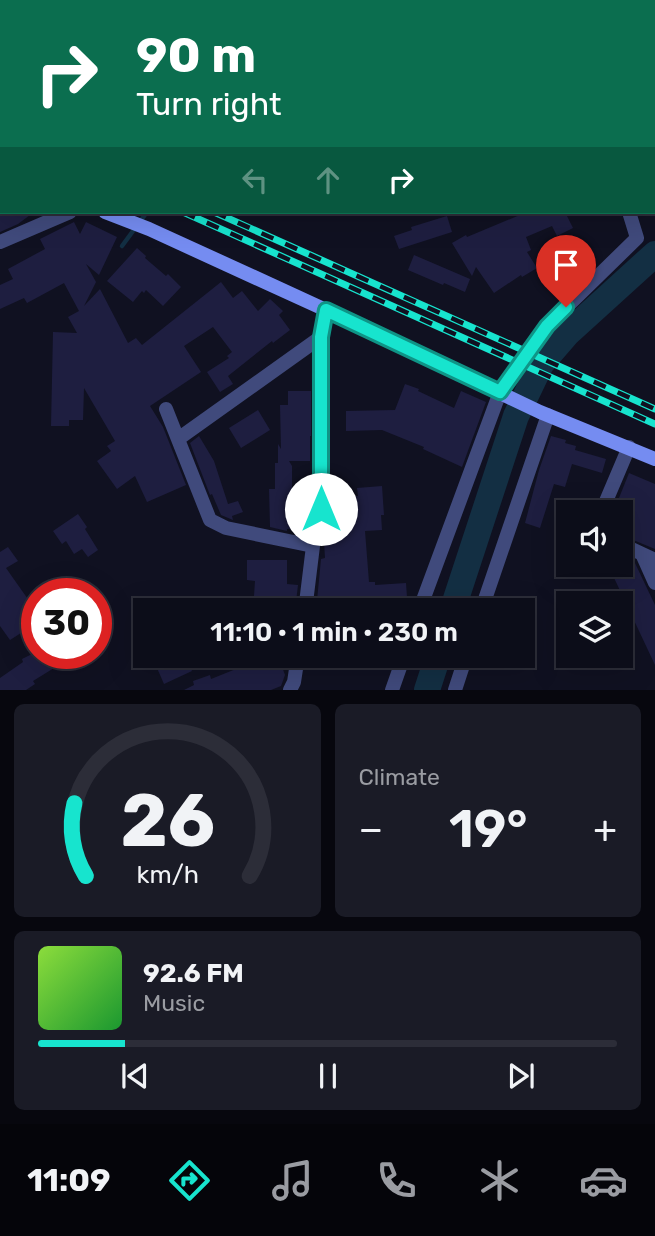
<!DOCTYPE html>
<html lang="en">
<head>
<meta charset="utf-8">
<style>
	body { margin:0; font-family:Rubik,sans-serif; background:#1a1b26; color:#f1f3f6; height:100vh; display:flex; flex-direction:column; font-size:26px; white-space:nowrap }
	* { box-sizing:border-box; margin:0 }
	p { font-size:23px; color:#9a9ca2 }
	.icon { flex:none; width:38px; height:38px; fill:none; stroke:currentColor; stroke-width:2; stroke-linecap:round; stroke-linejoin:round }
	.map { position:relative; height:690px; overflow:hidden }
	.panel { display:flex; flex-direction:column; gap:14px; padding:14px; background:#07070e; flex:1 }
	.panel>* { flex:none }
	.hud { position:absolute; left:0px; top:0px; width:656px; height:214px; box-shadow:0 7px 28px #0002,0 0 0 2px #2c2d38; background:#0b6e4f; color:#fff; overflow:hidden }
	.fabs { position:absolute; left:556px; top:500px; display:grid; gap:14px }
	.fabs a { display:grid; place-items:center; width:77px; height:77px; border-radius:0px; background:#0c0d19; box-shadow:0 7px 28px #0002,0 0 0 2px #2c2d38; font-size:35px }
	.speed { position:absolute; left:21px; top:578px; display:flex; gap:14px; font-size:35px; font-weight:700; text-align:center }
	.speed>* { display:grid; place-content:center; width:91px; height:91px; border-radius:50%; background:#0c0d19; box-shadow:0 7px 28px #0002,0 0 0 2px #2c2d38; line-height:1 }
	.speed .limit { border:10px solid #d22; background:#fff; color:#111 }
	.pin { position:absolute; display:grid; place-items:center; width:60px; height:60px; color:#fff; margin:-72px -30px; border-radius:50% 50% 50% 0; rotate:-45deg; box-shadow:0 0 7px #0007 }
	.pin .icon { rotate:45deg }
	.me { position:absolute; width:77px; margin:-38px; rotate:0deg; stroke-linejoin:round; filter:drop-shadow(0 0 5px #0008) }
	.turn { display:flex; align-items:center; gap:24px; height:147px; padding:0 21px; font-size:32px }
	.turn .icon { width:91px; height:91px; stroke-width:2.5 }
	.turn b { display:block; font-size:49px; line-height:60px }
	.lanes { display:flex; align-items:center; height:66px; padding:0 21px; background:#0003; justify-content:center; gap:35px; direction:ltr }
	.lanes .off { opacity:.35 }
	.big { font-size:52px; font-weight:600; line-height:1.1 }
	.panel .widget { flex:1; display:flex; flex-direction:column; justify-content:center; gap:10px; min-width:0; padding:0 24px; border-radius:10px; background:#1a1b26 }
	.panel .dial { align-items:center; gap:0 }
	.dial svg { height:182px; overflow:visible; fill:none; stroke:#2c2d38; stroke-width:7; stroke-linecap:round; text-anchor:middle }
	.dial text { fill:#f1f3f6; stroke:none }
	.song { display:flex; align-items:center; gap:21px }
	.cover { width:84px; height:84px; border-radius:10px; background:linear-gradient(135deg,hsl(90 70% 55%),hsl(130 70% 35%)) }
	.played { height:7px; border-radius:4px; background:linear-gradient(90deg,#17e4ce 15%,#2c2d38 15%) }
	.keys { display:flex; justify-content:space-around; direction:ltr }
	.heat { display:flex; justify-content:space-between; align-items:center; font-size:38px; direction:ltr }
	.panel .tiles { flex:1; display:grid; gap:14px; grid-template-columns:1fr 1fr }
	.widget:last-child { grid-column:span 2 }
	.trip { position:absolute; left:133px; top:598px; width:402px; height:70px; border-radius:0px; background:#0c0d19; box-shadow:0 7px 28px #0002,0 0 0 2px #2c2d38; font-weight:600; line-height:70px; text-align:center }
	.tabs { display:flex; height:112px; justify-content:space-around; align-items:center; background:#05050a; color:#9a9ca2 }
	.tabs .icon { width:49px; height:49px }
	.tabs .current { color:#17e4ce }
	.tabs b { font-size:32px; color:#f1f3f6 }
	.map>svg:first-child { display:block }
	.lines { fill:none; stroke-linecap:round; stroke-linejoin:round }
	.stream { stroke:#132f43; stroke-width:4.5 }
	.river { stroke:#132f43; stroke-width:26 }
	.building { fill:#1e1e40 }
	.street { stroke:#404a7c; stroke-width:14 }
	.secondary { stroke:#758cf1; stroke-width:14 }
	.rail-casing { stroke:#17e4ce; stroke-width:7 }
	.rail { stroke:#101121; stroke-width:4.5; stroke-dasharray:13; stroke-linecap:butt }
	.route-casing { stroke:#0f9486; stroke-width:18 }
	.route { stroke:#17e4ce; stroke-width:12 }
</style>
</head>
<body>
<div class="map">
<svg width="655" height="690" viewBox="0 0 655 690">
	<rect width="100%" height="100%" fill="#101121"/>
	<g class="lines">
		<path class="stream" d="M 122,246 L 147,212"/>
		<path class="river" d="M 452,611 L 516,416 L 541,364 L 567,334 L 655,254
			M 427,690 L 438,656"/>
	</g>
	<path class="building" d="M 0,212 L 34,212 L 18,224 L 0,232 Z
		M 527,212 L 565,212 L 573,228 L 557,236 L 552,226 L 526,237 L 531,250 L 527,252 L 537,268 L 522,277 L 521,275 L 494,293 L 476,267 L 472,276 L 452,243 L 466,235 L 467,237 Z
		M 447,216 L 452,232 L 399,249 L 394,236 L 412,230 L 411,227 Z
		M 74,222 L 80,234 L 86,222 L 117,237 L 99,275 L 86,264 L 96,282 L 84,306 L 100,289 L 128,343 L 136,338 L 142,345 L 221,282 L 233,298 L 242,291 L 258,311 L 270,299 L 283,311 L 279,315 L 290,330 L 273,343 L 272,341 L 228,376 L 233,384 L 220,392 L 207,372 L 229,358 L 227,356 L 232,352 L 213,327 L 184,346 L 201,372 L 150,406 L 163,427 L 186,485 L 147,502 L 135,476 L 117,489 L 97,461 L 111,451 L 107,446 L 115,441 L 84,388 L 83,420 L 69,420 L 69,426 L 51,426 L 53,332 L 77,333 L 68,317 L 79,311 L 64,283 L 27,303 L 24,298 L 0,309 L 0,285 L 13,279 L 8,269 L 45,249 L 40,239 Z
		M 137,248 L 146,256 L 145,258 L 166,276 L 168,274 L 181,287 L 163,306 L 146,290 L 144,293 L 142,291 L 133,302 L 107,281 Z
		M 414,255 L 470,279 L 465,292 L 444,283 L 443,285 L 408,270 Z
		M 405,384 L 419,389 L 418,391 L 454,408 L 461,391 L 486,402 L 462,467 L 423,449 L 424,447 L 382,430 L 346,431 L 346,411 L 395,410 Z
		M 288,391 L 311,391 L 311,436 L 310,436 L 310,461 L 289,461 L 292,466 L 292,493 L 310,493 L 311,510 L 307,528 L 287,529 L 287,531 L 270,527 L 269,489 L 275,489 L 275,463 L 278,463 L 278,444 L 281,449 L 280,405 L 288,405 Z
		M 258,410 L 270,430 L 241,448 L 229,428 Z
		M 199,436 L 214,461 L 228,504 L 238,501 L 243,512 L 232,516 L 233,520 L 221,515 L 212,494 L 210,495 L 190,443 Z
		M 551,436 L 566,440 L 565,443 L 576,446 L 575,450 L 606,459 L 602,473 L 572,464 L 565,487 L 554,484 L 540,528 L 525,523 L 539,470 Z
		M 629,473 L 655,484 L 655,549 L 621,535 L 621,513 L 617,513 L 621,504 L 617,503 Z
		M 382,486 L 384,515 L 381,515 L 382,530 L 365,531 L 369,582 L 375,582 L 375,585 L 406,583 L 408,611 L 316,611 L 321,559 L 325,558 L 324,542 L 337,541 L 333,498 L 358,496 L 357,488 Z
		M 78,514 L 87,527 L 85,529 L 98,550 L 88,557 L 82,549 L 74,554 L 66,541 L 62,544 L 53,531 Z
		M 8,547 L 18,561 L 6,568 L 37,612 L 37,653 L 44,653 L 54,668 L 33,681 L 35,684 L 26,690 L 0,690 L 0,678 L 23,662 L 22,659 L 34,653 L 21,633 L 10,640 L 0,626 L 0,552 Z
		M 621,555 L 634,561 L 655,605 L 655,665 L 608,565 L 621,565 Z
		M 247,560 L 287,560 L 287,584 L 298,585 L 296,602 L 284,601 L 284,611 L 253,611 L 255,581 L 247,580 Z
		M 184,656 L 185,656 L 192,671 L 164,684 L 157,668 Z
		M 240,656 L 278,656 L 285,675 L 281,686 L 271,690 L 184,690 L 194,685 L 193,681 L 210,675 L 211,679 L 241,667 Z"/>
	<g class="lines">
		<path class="street" d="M 332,0 L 333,2
			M 501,0 L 502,2
			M 654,58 L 655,58
			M 0,242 L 70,212
			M 166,409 L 210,520 L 226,528 L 313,546
			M 178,439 L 321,337
			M 601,513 L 629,447
			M 621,544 L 655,560
			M 642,554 L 655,583
			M 305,611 L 313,546 L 321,509 L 321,337 L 326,310
			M 419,611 L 500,392 L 547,326 L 637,238 L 629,212
			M 481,611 L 548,415
			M 290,690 L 294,682 L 298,656
			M 392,690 L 404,656
			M 455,690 L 466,656"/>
		<path class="secondary" d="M 0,165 L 2,166
			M 105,212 L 149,229 L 326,310 L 540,412 L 655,459"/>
		<g class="rail-casing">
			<path id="rail" d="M 0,115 L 2,116
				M 0,130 L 2,130
				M 183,212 L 655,424
				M 214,212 L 655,409"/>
		</g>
		<use href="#rail" class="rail"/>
	</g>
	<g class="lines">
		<g class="route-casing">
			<path id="route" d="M 321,509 L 321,337 L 326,310 L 500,392 L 547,326 L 566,307"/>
		</g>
		<use href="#route" class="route"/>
	</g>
</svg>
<div class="fabs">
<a><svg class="icon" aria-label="sound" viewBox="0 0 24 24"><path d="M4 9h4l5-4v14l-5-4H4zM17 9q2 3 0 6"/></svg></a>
<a><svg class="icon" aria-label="layers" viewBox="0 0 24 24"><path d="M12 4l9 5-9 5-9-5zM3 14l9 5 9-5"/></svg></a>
</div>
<div class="speed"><div class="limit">30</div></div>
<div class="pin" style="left:566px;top:307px;background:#d93025"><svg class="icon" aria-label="arrive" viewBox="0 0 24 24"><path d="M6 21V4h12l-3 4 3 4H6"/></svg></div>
<svg class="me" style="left:321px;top:509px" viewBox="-20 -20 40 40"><circle r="19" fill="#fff"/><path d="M0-13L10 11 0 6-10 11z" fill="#17e4ce"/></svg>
<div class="trip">11:10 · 1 min · 230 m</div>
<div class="hud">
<div class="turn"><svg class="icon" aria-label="right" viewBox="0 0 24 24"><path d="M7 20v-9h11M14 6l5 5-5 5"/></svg><div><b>90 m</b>Turn right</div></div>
<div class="lanes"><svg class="icon off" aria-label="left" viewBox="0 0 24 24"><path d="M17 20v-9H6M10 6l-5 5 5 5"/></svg><svg class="icon off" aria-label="ahead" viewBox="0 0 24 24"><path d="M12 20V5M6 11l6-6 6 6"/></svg><svg class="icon" aria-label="right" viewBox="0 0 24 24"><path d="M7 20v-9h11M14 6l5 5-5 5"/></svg></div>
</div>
</div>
<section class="panel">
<div class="tiles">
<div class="widget dial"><svg viewBox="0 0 100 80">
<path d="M14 69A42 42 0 1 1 86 69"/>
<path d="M14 69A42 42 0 0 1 9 37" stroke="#17e4ce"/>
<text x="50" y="56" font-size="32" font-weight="700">26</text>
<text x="50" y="72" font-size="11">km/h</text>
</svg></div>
<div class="widget"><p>Climate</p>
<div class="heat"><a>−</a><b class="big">19°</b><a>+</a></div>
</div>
<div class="widget">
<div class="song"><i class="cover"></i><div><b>92.6 FM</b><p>Music</p></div></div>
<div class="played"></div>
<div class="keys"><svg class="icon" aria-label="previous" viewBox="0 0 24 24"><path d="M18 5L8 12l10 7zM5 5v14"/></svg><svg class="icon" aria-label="pause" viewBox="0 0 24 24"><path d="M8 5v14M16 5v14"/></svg><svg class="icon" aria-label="next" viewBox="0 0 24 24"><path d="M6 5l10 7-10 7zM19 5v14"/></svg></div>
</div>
</div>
</section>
<nav class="tabs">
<b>11:09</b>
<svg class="icon current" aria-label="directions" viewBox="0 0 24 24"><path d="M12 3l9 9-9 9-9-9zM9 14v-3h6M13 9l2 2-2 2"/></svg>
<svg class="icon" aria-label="music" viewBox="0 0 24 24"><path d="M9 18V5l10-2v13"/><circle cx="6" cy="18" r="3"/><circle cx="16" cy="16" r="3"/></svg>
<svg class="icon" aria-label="phone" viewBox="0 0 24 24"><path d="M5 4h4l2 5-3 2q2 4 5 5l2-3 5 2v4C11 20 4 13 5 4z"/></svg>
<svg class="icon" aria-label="climate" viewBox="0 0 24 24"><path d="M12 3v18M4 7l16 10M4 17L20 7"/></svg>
<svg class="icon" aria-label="car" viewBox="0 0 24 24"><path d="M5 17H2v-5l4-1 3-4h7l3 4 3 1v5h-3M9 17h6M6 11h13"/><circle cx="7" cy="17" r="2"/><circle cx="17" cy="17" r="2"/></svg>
</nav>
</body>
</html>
